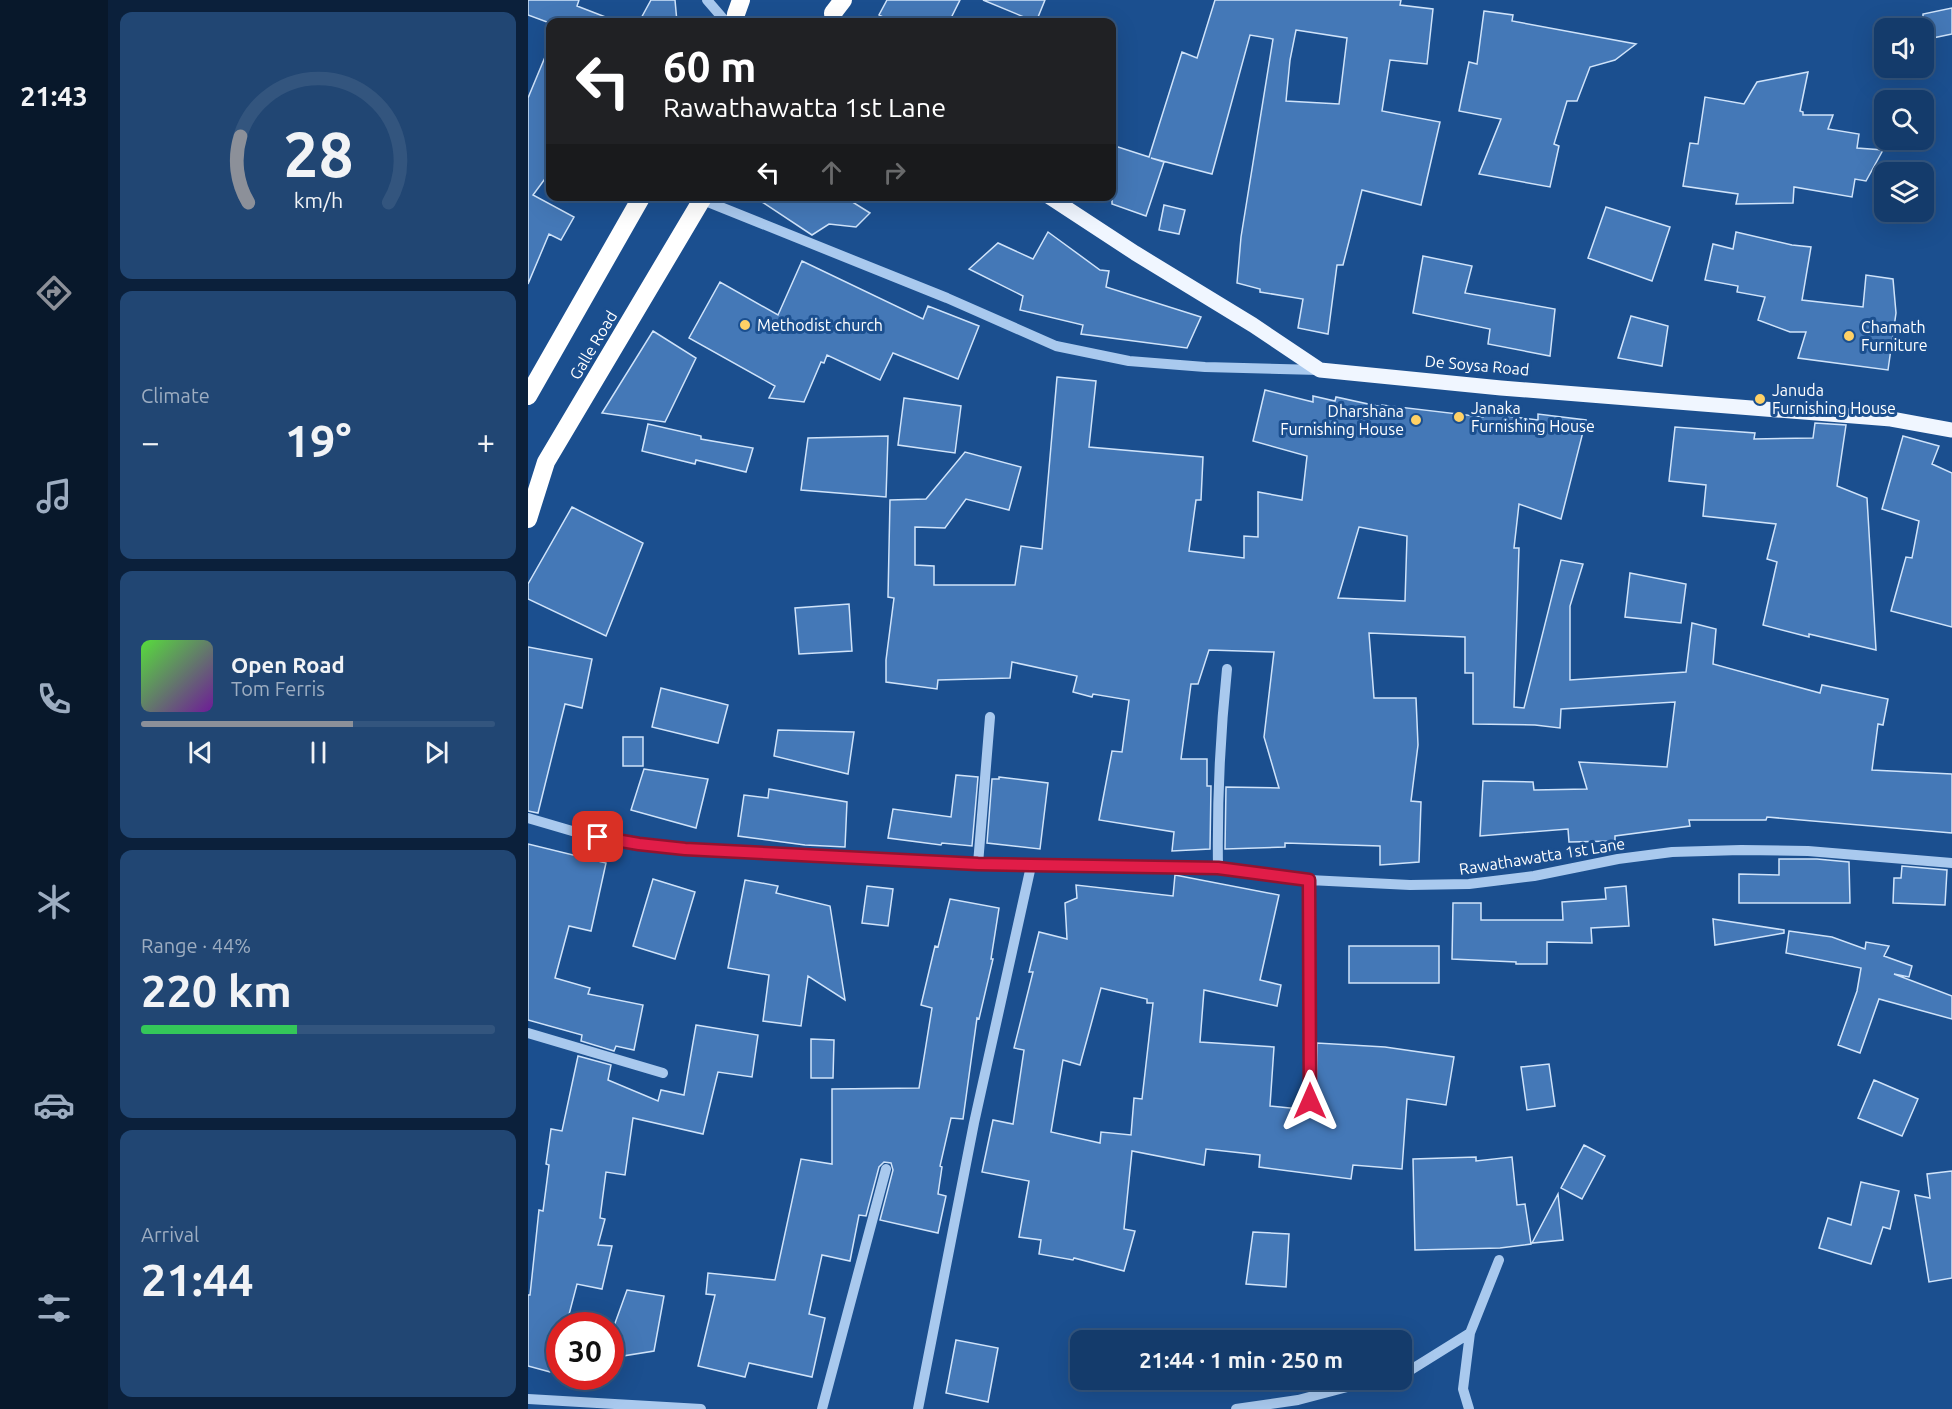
<!DOCTYPE html>
<html lang="en">
<head>
<meta charset="utf-8">
<style>
	body { margin:0; font-family:Ubuntu,sans-serif; background:#214673; color:#f1f3f6; height:100vh; display:flex; flex-direction:column; font-size:22px; white-space:nowrap }
	* { box-sizing:border-box; margin:0 }
	p { font-size:20px; color:#9dadc1 }
	.icon { flex:none; width:33px; height:33px; fill:none; stroke:currentColor; stroke-width:2; stroke-linecap:round; stroke-linejoin:round }
	.map { position:relative; flex:1; overflow:hidden }
	.side { display:flex; flex-direction:column; gap:12px; padding:12px; background:#0b203b; width:420px }
	.side>* { flex:none }
	.hud { position:absolute; left:18px; top:18px; width:570px; height:183px; border-radius:12px; box-shadow:0 6px 24px #0002,0 0 0 2px #33557e; background:#202124; color:#fff; overflow:hidden }
	.tools { position:absolute; left:1346px; top:18px; display:grid; gap:12px }
	.tools a { display:grid; place-items:center; width:60px; height:60px; border-radius:12px; background:#143b6b; box-shadow:0 6px 24px #0002,0 0 0 2px #33557e; font-size:30px }
	.speed { position:absolute; left:18px; top:1312px; display:flex; gap:12px; font-size:30px; font-weight:700; text-align:center }
	.speed>* { display:grid; place-content:center; width:78px; height:78px; border-radius:50%; background:#143b6b; box-shadow:0 6px 24px #0002,0 0 0 2px #33557e; line-height:1 }
	.speed .limit { border:9px solid #d22; background:#fff; color:#111 }
	.pin { position:absolute; display:grid; place-items:center; width:51px; height:51px; color:#fff; margin:-26px; border-radius:12px; box-shadow:0 3px 9px #0006 }
	.me { position:absolute; width:66px; margin:-33px; rotate:0deg; stroke-linejoin:round; filter:drop-shadow(0 0 4px #0008) }
	.turn { display:flex; align-items:center; gap:21px; height:126px; padding:0 18px; font-size:27px }
	.turn .icon { width:78px; height:78px; stroke-width:2.5 }
	.turn b { display:block; font-size:42px; line-height:51px }
	.lanes { display:flex; align-items:center; height:57px; padding:0 18px; background:#0003; justify-content:center; gap:30px; direction:ltr }
	.lanes .off { opacity:.35 }
	.big { font-size:45px; font-weight:700; line-height:1.1 }
	.side .tile { flex:1; display:flex; flex-direction:column; justify-content:center; gap:9px; min-width:0; padding:0 21px; border-radius:12px; background:#214673 }
	.side .dial { align-items:center; gap:0 }
	.dial svg { height:156px; overflow:visible; fill:none; stroke:#33557e; stroke-width:7; stroke-linecap:round; text-anchor:middle }
	.dial text { fill:#f1f3f6; stroke:none }
	.song { display:flex; align-items:center; gap:18px }
	.cover { width:72px; height:72px; border-radius:9px; background:linear-gradient(135deg,hsl(110 70% 55%),hsl(280 70% 35%)) }
	.played { height:6px; border-radius:3px; background:linear-gradient(90deg,#8c9099 60%,#33557e 60%) }
	.keys { display:flex; justify-content:space-around; direction:ltr }
	.heat { display:flex; justify-content:space-between; align-items:center; font-size:33px; direction:ltr }
	.charge { height:9px; border-radius:4px; background:linear-gradient(90deg,#34c759 44%,#33557e 0) }
	.trip { position:absolute; left:542px; top:1330px; width:342px; height:60px; border-radius:12px; background:#143b6b; box-shadow:0 6px 24px #0002,0 0 0 2px #33557e; font-weight:700; line-height:60px; text-align:center }
	main { display:flex; flex:1; min-height:0 }
	.tab-bar { display:flex; flex-direction:column; width:108px; justify-content:space-around; align-items:center; background:#08182b; color:#9dadc1 }
	.tab-bar .icon { width:42px; height:42px }
	.tab-bar .selected { color:#8c9099 }
	.tab-bar b { font-size:27px; color:#f1f3f6 }
	.map>svg:first-child { display:block }
	.building { fill:#4478b7; stroke:#cfe3fa; stroke-width:1.5; fill-rule:evenodd }
	.lines { fill:none; stroke-linecap:round; stroke-linejoin:round }
	.minor { stroke:#a9c9ee; stroke-width:10 }
	.major { stroke:#f0f6ff; stroke-width:15 }
	.highway { stroke:#fff; stroke-width:18 }
	.route-casing { stroke:#92132f; stroke-width:15 }
	.route { stroke:#e11d48; stroke-width:10 }
	.poi-dot { fill:#ffd166; stroke:#1b4f8f; stroke-width:2 }
	.labels { text-anchor:middle; dominant-baseline:central; stroke-width:6; stroke-linejoin:round; paint-order:stroke }
	.poi-label { font-size:16px; fill:#fff; stroke:#1b4f8f; text-anchor:start }
	.street-label { font-size:16px; fill:#fff; stroke:#1b4f8f }
</style>
</head>
<body>
<main>
<nav class="tab-bar">
<b>21:43</b>
<svg class="icon selected" aria-label="directions" viewBox="0 0 24 24"><path d="M12 3l9 9-9 9-9-9zM9 14v-3h6M13 9l2 2-2 2"/></svg>
<svg class="icon" aria-label="music" viewBox="0 0 24 24"><path d="M9 18V5l10-2v13"/><circle cx="6" cy="18" r="3"/><circle cx="16" cy="16" r="3"/></svg>
<svg class="icon" aria-label="phone" viewBox="0 0 24 24"><path d="M5 4h4l2 5-3 2q2 4 5 5l2-3 5 2v4C11 20 4 13 5 4z"/></svg>
<svg class="icon" aria-label="climate" viewBox="0 0 24 24"><path d="M12 3v18M4 7l16 10M4 17L20 7"/></svg>
<svg class="icon" aria-label="car" viewBox="0 0 24 24"><path d="M5 17H2v-5l4-1 3-4h7l3 4 3 1v5h-3M9 17h6M6 11h13"/><circle cx="7" cy="17" r="2"/><circle cx="17" cy="17" r="2"/></svg>
<svg class="icon" aria-label="filters" viewBox="0 0 24 24"><path d="M4 7h16M4 17h16"/><circle cx="9" cy="7" r="2"/><circle cx="15" cy="17" r="2"/></svg>
</nav>
<section class="side">
<div class="tile dial"><svg viewBox="0 0 100 80">
<path d="M14 69A42 42 0 1 1 86 69"/>
<path d="M14 69A42 42 0 0 1 10 35" stroke="#8c9099"/>
<text x="50" y="56" font-size="32" font-weight="700">28</text>
<text x="50" y="72" font-size="11">km/h</text>
</svg></div>
<div class="tile"><p>Climate</p>
<div class="heat"><a>−</a><b class="big">19°</b><a>+</a></div>
</div>
<div class="tile">
<div class="song"><i class="cover"></i><div><b>Open Road</b><p>Tom Ferris</p></div></div>
<div class="played"></div>
<div class="keys"><svg class="icon" aria-label="previous" viewBox="0 0 24 24"><path d="M18 5L8 12l10 7zM5 5v14"/></svg><svg class="icon" aria-label="pause" viewBox="0 0 24 24"><path d="M8 5v14M16 5v14"/></svg><svg class="icon" aria-label="next" viewBox="0 0 24 24"><path d="M6 5l10 7-10 7zM19 5v14"/></svg></div>
</div>
<div class="tile"><p>Range · 44%</p><b class="big">220 km</b><div class="charge"></div></div>
<div class="tile"><p>Arrival</p><b class="big">21:44</b></div>
</section>
<div class="map">
<svg width="1424" height="1409" viewBox="0 0 1424 1409">
	<rect width="100%" height="100%" fill="#1b4f8f"/>
	<path class="building" d="M 0,0 L 51,0 L 49,6 L 88,21 L 87,22 L 19,22 L 0,15 Z
		M 123,0 L 147,0 L 149,22 L 111,22 Z
		M 359,0 L 432,0 L 421,22 L 365,22 L 351,15 Z
		M 455,0 L 517,0 L 508,22 Z
		M 687,0 L 873,0 L 872,5 L 905,9 L 899,64 L 862,60 L 854,111 L 912,122 L 893,205 L 834,190 L 815,265 L 809,265 L 800,334 L 770,328 L 775,299 L 732,292 L 732,289 L 709,283 L 713,237 L 745,39 L 722,35 L 684,174 L 623,158 L 636,162 L 618,216 L 584,204 L 584,145 L 621,157 L 654,52 L 669,58 ZM 768,30 L 819,38 L 811,104 L 758,101 L 762,60 Z
		M 1424,8 L 1424,34 L 1395,40 L 1395,14 Z
		M 956,11 L 985,15 L 984,21 L 1108,44 L 1087,60 L 1062,67 L 1049,101 L 1039,101 L 1026,144 L 1031,146 L 1022,187 L 951,174 L 973,119 L 931,111 L 941,62 L 949,64 Z
		M 22,45 L 22,172 L 5,195 L 46,217 L 33,240 L 21,234 L 0,284 L 0,98 Z
		M 1280,72 L 1272,111 L 1275,112 L 1275,115 L 1305,115 L 1300,129 L 1331,134 L 1329,148 L 1355,150 L 1338,181 L 1327,179 L 1324,197 L 1266,187 L 1265,203 L 1208,204 L 1210,194 L 1155,186 L 1162,143 L 1170,144 L 1177,97 L 1216,104 L 1229,82 Z
		M 225,196 L 315,196 L 342,213 L 328,227 L 301,224 L 284,235 Z
		M 636,205 L 657,210 L 651,234 L 631,230 Z
		M 1078,207 L 1142,227 L 1124,281 L 1060,258 Z
		M 520,232 L 572,270 L 581,271 L 578,287 L 673,317 L 659,348 L 553,334 L 555,325 L 492,310 L 495,296 L 441,269 L 470,243 L 505,259 Z
		M 1208,232 L 1264,245 L 1283,247 L 1274,300 L 1335,307 L 1338,275 L 1365,279 L 1368,313 L 1360,370 L 1270,358 L 1278,332 L 1262,332 L 1230,320 L 1237,297 L 1209,292 L 1210,286 L 1177,280 L 1185,244 L 1205,249 Z
		M 895,256 L 944,266 L 937,293 L 1027,309 L 1022,356 L 960,344 L 962,329 L 885,313 Z
		M 274,261 L 395,319 L 400,306 L 451,326 L 430,379 L 365,353 L 352,380 L 299,355 L 296,363 L 293,362 L 276,402 L 241,398 L 247,386 L 161,338 L 192,282 L 250,315 Z
		M 1103,316 L 1140,326 L 1134,366 L 1090,358 Z
		M 125,331 L 168,358 L 137,422 L 74,413 Z
		M 529,377 L 568,381 L 561,447 L 675,457 L 673,500 L 668,500 L 661,551 L 716,558 L 716,536 L 730,537 L 730,492 L 774,500 L 779,456 L 725,441 L 737,390 L 785,402 L 785,396 L 807,401 L 808,397 L 854,407 L 854,405 L 955,417 L 955,413 L 1010,420 L 1010,414 L 1058,420 L 1033,519 L 991,504 L 986,548 L 991,548 L 986,707 L 996,708 L 1033,560 L 1055,564 L 1042,606 L 1042,680 L 1158,672 L 1164,623 L 1188,629 L 1185,664 L 1292,693 L 1294,685 L 1360,699 L 1355,725 L 1350,724 L 1344,770 L 1424,774 L 1424,833 L 1239,817 L 1238,820 L 1161,820 L 1162,826 L 1087,836 L 1087,841 L 1041,842 L 1040,829 L 952,836 L 955,781 L 1005,782 L 1006,790 L 1059,789 L 1051,762 L 1139,767 L 1147,702 L 1033,709 L 1032,728 L 1007,725 L 945,724 L 945,673 L 937,673 L 937,637 L 841,633 L 846,698 L 888,698 L 890,745 L 883,801 L 893,802 L 891,862 L 852,865 L 852,846 L 757,843 L 757,847 L 697,849 L 698,787 L 751,788 L 736,737 L 746,652 L 681,650 L 670,684 L 663,684 L 653,759 L 679,759 L 679,786 L 683,786 L 682,849 L 644,851 L 646,832 L 571,820 L 584,751 L 594,752 L 601,700 L 565,694 L 564,697 L 545,692 L 549,676 L 484,662 L 482,678 L 410,680 L 409,689 L 358,682 L 358,660 L 366,598 L 360,597 L 362,500 L 398,499 L 437,452 L 493,467 L 481,510 L 438,499 L 417,528 L 387,527 L 387,565 L 406,566 L 406,585 L 487,585 L 493,546 L 514,549 ZM 831,527 L 879,536 L 877,601 L 810,598 Z
		M 376,398 L 433,406 L 427,453 L 370,445 Z
		M 1287,423 L 1318,425 L 1309,486 L 1339,498 L 1348,650 L 1281,634 L 1281,637 L 1235,625 L 1249,562 L 1239,559 L 1248,524 L 1175,516 L 1178,485 L 1141,481 L 1147,427 L 1227,433 L 1226,439 L 1285,438 Z
		M 120,424 L 173,436 L 173,439 L 225,448 L 218,472 L 168,460 L 167,464 L 114,451 Z
		M 360,436 L 358,497 L 273,490 L 280,438 Z
		M 1375,436 L 1411,446 L 1404,464 L 1424,473 L 1424,627 L 1363,611 L 1378,557 L 1384,558 L 1391,521 L 1354,509 Z
		M 44,507 L 115,543 L 78,636 L 0,599 L 0,584 Z
		M 1102,573 L 1158,584 L 1153,623 L 1097,617 Z
		M 321,604 L 324,651 L 271,654 L 267,608 Z
		M 0,647 L 64,659 L 54,708 L 37,704 L 10,813 L 0,811 Z
		M 133,688 L 200,705 L 190,743 L 124,727 Z
		M 250,730 L 326,732 L 320,774 L 246,756 Z
		M 95,737 L 115,737 L 115,766 L 95,766 Z
		M 116,769 L 180,779 L 168,828 L 103,810 Z
		M 428,775 L 450,777 L 444,846 L 414,843 L 413,845 L 360,838 L 365,809 L 423,817 Z
		M 471,777 L 520,783 L 512,849 L 459,843 L 464,779 L 471,779 Z
		M 241,789 L 319,802 L 317,847 L 277,845 L 210,836 L 216,795 L 240,798 Z
		M 0,844 L 78,863 L 63,931 L 41,926 L 27,978 L 62,988 L 60,994 L 115,1005 L 106,1050 L 88,1046 L 86,1051 L 53,1041 L 54,1035 L 0,1020 Z
		M 1251,859 L 1289,859 L 1321,862 L 1322,903 L 1211,903 L 1211,874 L 1251,875 Z
		M 1374,866 L 1419,870 L 1417,905 L 1365,903 L 1366,878 L 1373,878 Z
		M 647,875 L 751,895 L 732,980 L 753,985 L 749,1006 L 676,990 L 672,1042 L 746,1047 L 742,1106 L 782,1110 L 782,1108 L 788,1105 L 789,1043 L 857,1047 L 926,1057 L 918,1105 L 879,1099 L 874,1169 L 825,1165 L 823,1179 L 731,1167 L 732,1155 L 678,1149 L 676,1165 L 604,1151 L 596,1229 L 607,1231 L 596,1271 L 546,1258 L 545,1260 L 511,1254 L 513,1240 L 491,1237 L 501,1181 L 454,1172 L 465,1120 L 485,1124 L 496,1050 L 486,1048 L 505,972 L 501,972 L 511,932 L 539,939 L 537,903 L 549,898 L 548,885 L 645,896 ZM 573,988 L 619,999 L 619,1003 L 625,1003 L 614,1099 L 606,1098 L 603,1135 L 573,1132 L 572,1143 L 523,1132 L 535,1060 L 552,1065 Z
		M 125,879 L 167,892 L 147,959 L 105,946 Z
		M 217,880 L 250,886 L 248,893 L 302,906 L 317,1000 L 280,976 L 273,1026 L 235,1021 L 241,975 L 200,968 Z
		M 339,886 L 365,889 L 360,926 L 334,923 Z
		M 1098,886 L 1101,926 L 1063,928 L 1064,943 L 1019,942 L 1019,964 L 988,964 L 988,962 L 924,959 L 925,903 L 953,903 L 953,920 L 1035,920 L 1034,902 L 1078,899 L 1077,888 Z
		M 422,899 L 471,908 L 463,959 L 465,959 L 451,1019 L 449,1018 L 435,1119 L 423,1118 L 412,1166 L 414,1167 L 410,1194 L 418,1196 L 410,1233 L 352,1220 L 365,1170 L 363,1163 L 356,1162 L 351,1167 L 338,1216 L 331,1215 L 322,1261 L 294,1255 L 281,1314 L 297,1318 L 284,1377 L 221,1363 L 217,1377 L 170,1366 L 187,1295 L 178,1294 L 180,1273 L 247,1280 L 273,1159 L 304,1164 L 304,1089 L 391,1088 L 404,1008 L 393,1005 L 407,946 L 410,947 Z
		M 1185,919 L 1256,930 L 1256,933 L 1187,945 Z
		M 1261,931 L 1304,937 L 1337,949 L 1338,942 L 1361,946 L 1356,956 L 1384,966 L 1381,977 L 1366,974 L 1424,996 L 1424,1019 L 1351,999 L 1332,1053 L 1310,1045 L 1329,991 L 1333,968 L 1258,953 Z
		M 821,946 L 911,946 L 911,983 L 821,983 Z
		M 168,1025 L 230,1035 L 224,1077 L 190,1072 L 175,1134 L 105,1118 L 97,1175 L 78,1172 L 72,1218 L 77,1219 L 70,1245 L 84,1246 L 74,1289 L 49,1284 L 38,1326 L 32,1326 L 32,1351 L 26,1373 L 0,1366 L 0,1295 L 2,1295 L 11,1210 L 15,1211 L 21,1165 L 18,1164 L 23,1129 L 34,1131 L 50,1056 L 83,1065 L 80,1080 L 130,1101 L 133,1090 L 156,1095 Z
		M 283,1039 L 306,1040 L 305,1078 L 283,1078 Z
		M 1021,1064 L 1027,1106 L 999,1110 L 993,1067 Z
		M 1346,1080 L 1390,1099 L 1374,1136 L 1330,1118 Z
		M 1056,1145 L 1077,1156 L 1054,1199 L 1033,1188 Z
		M 948,1157 L 948,1161 L 984,1157 L 989,1205 L 997,1204 L 1003,1244 L 972,1248 L 887,1250 L 885,1159 Z
		M 1424,1171 L 1424,1278 L 1401,1282 L 1387,1195 L 1402,1198 L 1399,1174 Z
		M 1333,1182 L 1371,1191 L 1362,1229 L 1355,1227 L 1343,1264 L 1291,1248 L 1300,1218 L 1323,1225 Z
		M 1030,1194 L 1035,1240 L 1004,1243 Z
		M 725,1232 L 761,1234 L 758,1287 L 718,1284 Z
		M 99,1290 L 136,1296 L 126,1351 L 82,1358 L 82,1328 L 86,1326 Z
		M 428,1340 L 470,1348 L 460,1402 L 418,1393 Z"/>
	<g class="lines">
		<path class="minor" d="M 179,0 L 198,22
			M 165,196 L 419,298 L 528,346 L 601,361 L 677,367 L 791,370
			M 0,818 L 51,833 L 111,844 L 157,849 L 450,864 L 690,868 L 781,880 L 882,885 L 941,884 L 1006,876 L 1090,859 L 1144,852 L 1213,850 L 1280,851 L 1424,863
			M 450,864 L 462,717
			M 690,868 C 689,801 692,736 699,669
			M 781,880 L 782,1101
			M 0,1033 L 135,1073
			M 873,1373 L 881,1371 L 942,1333 L 971,1260
			M 0,1399 L 173,1409
			M 294,1409 L 358,1169
			M 390,1409 L 446,1123 L 503,866
			M 708,1409 L 770,1400 L 846,1380
			M 941,1409 L 935,1389 L 942,1333"/>
		<path class="major" d="M 520,196 L 607,253 L 725,325 L 792,370 L 973,388 L 1363,419 L 1424,430"/>
		<path class="highway" d="M 207,22 L 208,14 L 213,0
			M 306,22 L 305,13 L 315,0
			M 0,396 L 114,196
			M 0,519 L 18,462 L 176,196"/>
	</g>
	<g class="lines">
		<g class="route-casing">
			<path id="route" d="M 70,837 L 111,844 L 157,849 L 450,864 L 690,868 L 781,880 L 782,1101"/>
		</g>
		<use href="#route" class="route"/>
	</g>
	<g class="poi-dot">
		<circle cx="217" cy="325" r="6"/>
		<circle cx="1321" cy="336" r="6"/>
		<circle cx="1232" cy="399" r="6"/>
		<circle cx="931" cy="417" r="6"/>
		<circle cx="888" cy="420" r="6"/>
	</g>
	<g class="labels">
		<g class="poi-label">
			<text x="229" y="325">Methodist church</text>
			<text x="1333" y="327">Chamath<tspan x="1333" dy="18">Furniture</tspan></text>
			<text x="1244" y="390">Januda<tspan x="1244" dy="18">Furnishing House</tspan></text>
			<text x="943" y="408">Janaka<tspan x="943" dy="18">Furnishing House</tspan></text>
			<text x="876" y="411" text-anchor="end">Dharshana<tspan x="876" dy="18">Furnishing House</tspan></text>
		</g>
		<g class="street-label">
			<text transform="translate(65 345) rotate(-59)">Galle Road</text>
			<text transform="translate(949 365) rotate(5)">De Soysa Road</text>
			<text transform="translate(1014 856) rotate(-9)">Rawathawatta 1st Lane</text>
		</g>
	</g>
</svg>
<div class="tools">
<a><svg class="icon" aria-label="sound" viewBox="0 0 24 24"><path d="M4 9h4l5-4v14l-5-4H4zM17 9q2 3 0 6"/></svg></a>
<a><svg class="icon" aria-label="search" viewBox="0 0 24 24"><circle cx="10" cy="10" r="6"/><path d="M15 15l6 6"/></svg></a>
<a><svg class="icon" aria-label="layers" viewBox="0 0 24 24"><path d="M12 4l9 5-9 5-9-5zM3 14l9 5 9-5"/></svg></a>
</div>
<div class="speed"><div class="limit">30</div></div>
<div class="pin" style="left:70px;top:837px;background:#d93025"><svg class="icon" aria-label="arrive" viewBox="0 0 24 24"><path d="M6 21V4h12l-3 4 3 4H6"/></svg></div>
<svg class="me" style="left:782px;top:1101px" viewBox="-20 -20 40 40"><path d="M0-17L14 15 0 8-14 15z" fill="#e11d48" stroke="#fff" stroke-width="4"/></svg>
<div class="trip">21:44 · 1 min · 250 m</div>
<div class="hud">
<div class="turn"><svg class="icon" aria-label="left" viewBox="0 0 24 24"><path d="M17 20v-9H6M10 6l-5 5 5 5"/></svg><div><b>60 m</b>Rawathawatta 1st Lane</div></div>
<div class="lanes"><svg class="icon" aria-label="left" viewBox="0 0 24 24"><path d="M17 20v-9H6M10 6l-5 5 5 5"/></svg><svg class="icon off" aria-label="ahead" viewBox="0 0 24 24"><path d="M12 20V5M6 11l6-6 6 6"/></svg><svg class="icon off" aria-label="right" viewBox="0 0 24 24"><path d="M7 20v-9h11M14 6l5 5-5 5"/></svg></div>
</div>
</div>
</main>
</body>
</html>
